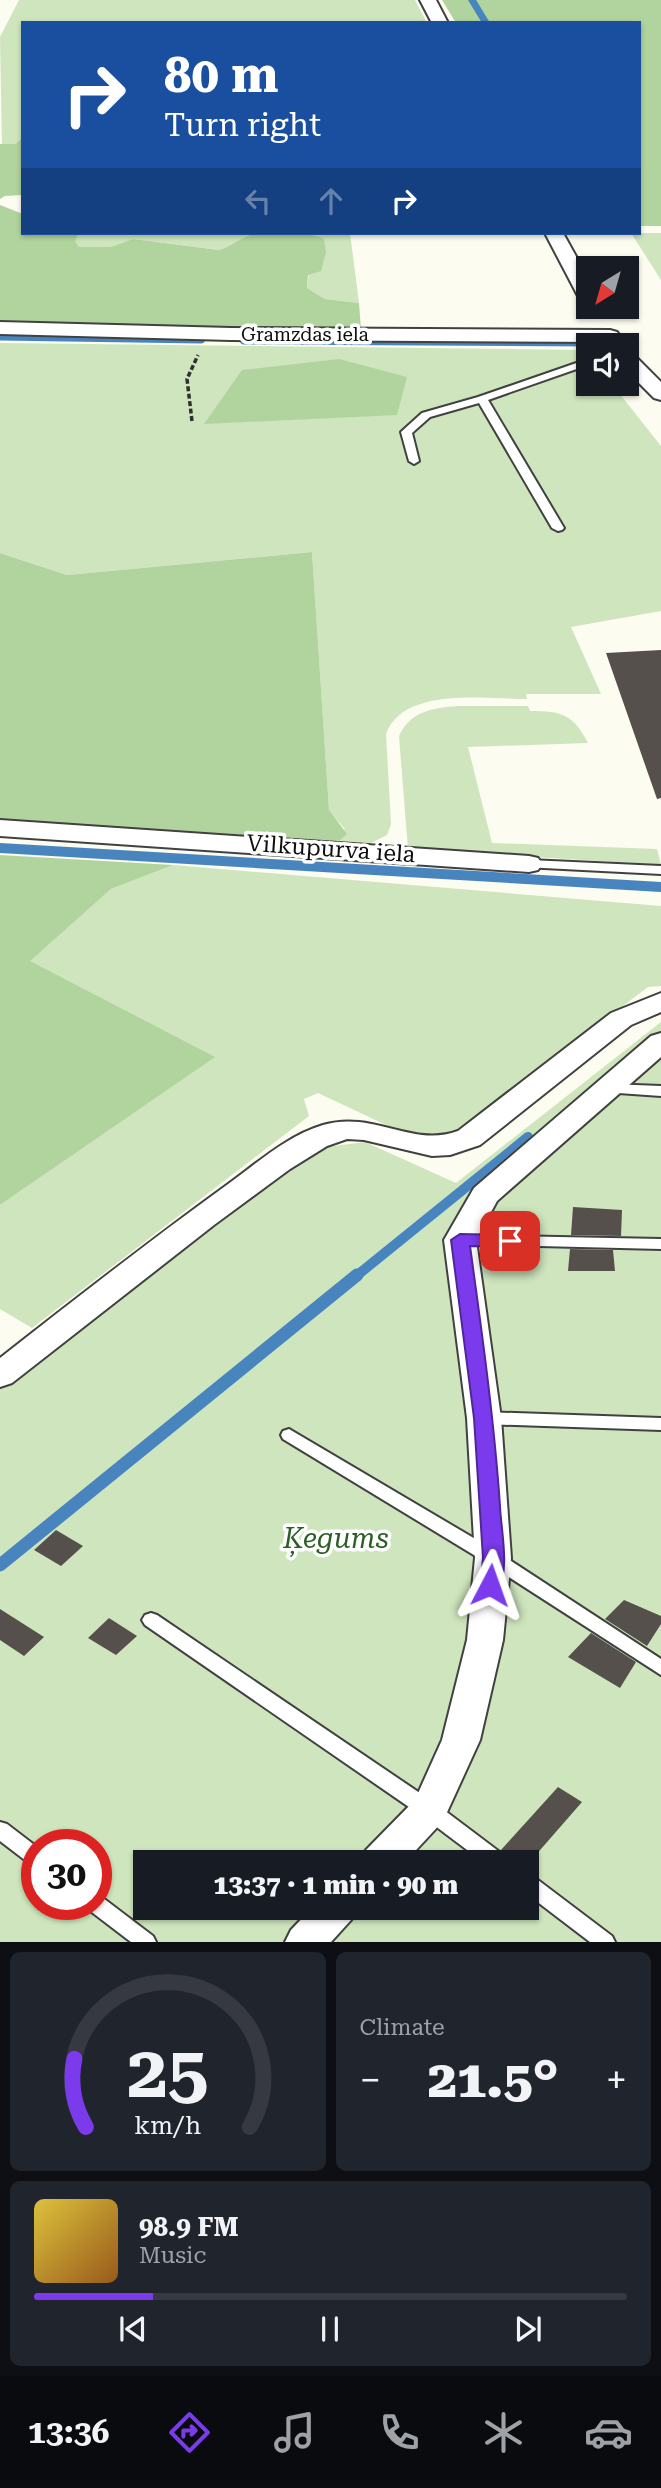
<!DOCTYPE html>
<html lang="en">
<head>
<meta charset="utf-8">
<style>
	body { margin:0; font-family:"Roboto Serif",serif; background:#20242c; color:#f1f3f6; height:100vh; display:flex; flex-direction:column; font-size:26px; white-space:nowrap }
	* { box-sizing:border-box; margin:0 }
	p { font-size:23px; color:#9ea1a6 }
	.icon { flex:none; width:38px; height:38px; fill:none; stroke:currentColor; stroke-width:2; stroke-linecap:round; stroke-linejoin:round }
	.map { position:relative; height:1942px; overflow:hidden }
	.drawer { display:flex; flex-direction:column; gap:10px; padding:10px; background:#0d0f14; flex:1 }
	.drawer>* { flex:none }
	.banner { position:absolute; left:21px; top:21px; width:620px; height:214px; border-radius:0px; box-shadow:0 2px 5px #0004; background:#1a4fa0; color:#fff; overflow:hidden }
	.needle { width:46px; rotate:217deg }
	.fabs { position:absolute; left:576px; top:256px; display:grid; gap:14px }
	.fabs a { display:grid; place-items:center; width:63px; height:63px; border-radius:0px; background:#171b24; box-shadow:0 2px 5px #0004; font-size:35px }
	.speed { position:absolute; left:21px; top:1829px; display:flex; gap:14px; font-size:35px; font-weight:700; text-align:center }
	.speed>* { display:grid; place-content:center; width:91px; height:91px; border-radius:50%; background:#171b24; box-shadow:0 2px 5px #0004; line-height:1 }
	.speed .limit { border:10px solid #d22; background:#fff; color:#111 }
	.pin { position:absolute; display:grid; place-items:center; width:60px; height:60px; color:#fff; margin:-30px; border-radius:14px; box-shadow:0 4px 10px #0006 }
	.me { position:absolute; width:77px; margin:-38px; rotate:4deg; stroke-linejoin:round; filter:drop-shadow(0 0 5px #0008) }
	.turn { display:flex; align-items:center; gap:24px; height:147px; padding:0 28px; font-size:32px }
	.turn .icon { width:91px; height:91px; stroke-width:2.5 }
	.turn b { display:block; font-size:49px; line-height:60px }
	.lanes { display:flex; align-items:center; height:66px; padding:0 28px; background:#0003; justify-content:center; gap:35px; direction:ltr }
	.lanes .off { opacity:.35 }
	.big { font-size:52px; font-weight:800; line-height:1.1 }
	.drawer .tile { flex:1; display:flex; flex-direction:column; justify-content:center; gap:10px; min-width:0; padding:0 24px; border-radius:10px; background:#20242c }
	.drawer .dial { align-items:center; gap:0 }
	.dial svg { height:182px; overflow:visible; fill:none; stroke:#363941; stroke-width:7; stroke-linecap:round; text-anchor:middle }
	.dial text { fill:#f1f3f6; stroke:none }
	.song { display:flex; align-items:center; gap:21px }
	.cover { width:84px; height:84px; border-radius:10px; background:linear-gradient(135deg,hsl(50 70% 55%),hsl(30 70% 35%)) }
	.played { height:7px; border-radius:4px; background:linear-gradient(90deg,#7c3aed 20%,#363941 20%) }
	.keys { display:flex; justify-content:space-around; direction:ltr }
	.heat { display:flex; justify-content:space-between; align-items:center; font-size:38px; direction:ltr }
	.drawer .tiles { flex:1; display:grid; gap:10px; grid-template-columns:1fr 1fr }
	.tile:last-child { grid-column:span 2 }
	.trip { position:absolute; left:133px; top:1850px; width:406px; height:70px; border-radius:0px; background:#171b24; box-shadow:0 2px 5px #0004; font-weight:800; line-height:70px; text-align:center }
	.tabs { display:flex; height:112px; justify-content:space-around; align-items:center; background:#090b0e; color:#9ea1a6 }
	.tabs .icon { width:49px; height:49px }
	.tabs .active { color:#7c3aed }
	.tabs b { font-size:32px; color:#f1f3f6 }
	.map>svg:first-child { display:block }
	.green { fill:#cee5bd; fill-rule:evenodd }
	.forest { fill:#b1d49e }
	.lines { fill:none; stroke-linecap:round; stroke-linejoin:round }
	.stream-far3 { stroke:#4885bf; stroke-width:7 }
	.stream-far2 { stroke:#4885bf; stroke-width:9 }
	.stream-far1 { stroke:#4885bf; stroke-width:10 }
	.stream { stroke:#4885bf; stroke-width:13 }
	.building { fill:#55504b }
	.lane-casing { stroke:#414141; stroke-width:4 }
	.street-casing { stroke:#414141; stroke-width:4 }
	.path { stroke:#303030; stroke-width:3.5; stroke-dasharray:5 2.5; stroke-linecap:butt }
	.lane { fill:#fff; fill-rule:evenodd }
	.street { fill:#fff; fill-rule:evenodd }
	.route { fill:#7c3aed; stroke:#51269a; stroke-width:2 }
	.labels { text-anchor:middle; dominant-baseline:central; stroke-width:7; stroke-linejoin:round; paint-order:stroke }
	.far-street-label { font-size:19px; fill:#0e0e0e; stroke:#fff }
	.street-label { font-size:23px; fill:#0e0e0e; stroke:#fff }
	.near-park-label { font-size:28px; font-style:italic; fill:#2b5f25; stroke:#fff }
</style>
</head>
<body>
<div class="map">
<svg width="661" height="1942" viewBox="0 0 661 1942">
	<rect width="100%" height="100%" fill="#fdfcf0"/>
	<path class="green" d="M 19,0 L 415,0 L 427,23 L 23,23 L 23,137 L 17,144 L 2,145 L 0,37 Z
		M 79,233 L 259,233 C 244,237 234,246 219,250 L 133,239 L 110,247 L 79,247 L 74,241 Z
		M 300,233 L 350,233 L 359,303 L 325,299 L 307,288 L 314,234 Z
		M 631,233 L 661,233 L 661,280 Z
		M 0,343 L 585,350 L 588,354 L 588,383 L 611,383 L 661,446 L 661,611 L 571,627 L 601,694 L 526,694 L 527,699 C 487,699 403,686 386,734 L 391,824 L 387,835 L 365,846 L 325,843 L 345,829 L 329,811 L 312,552 L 67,575 L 0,553 Z
		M 458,706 L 528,706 L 530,711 C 562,711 573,714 588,743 L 468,747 L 492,843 L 657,849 L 661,865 L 408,849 L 399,736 C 411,711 432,708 458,706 Z
		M 173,865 L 661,906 L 661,986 L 648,987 L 448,1138 L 403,1133 L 318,1093 L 304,1099 L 309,1116 L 32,1328 L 0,1309 L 0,1205 L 214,1057 L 29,961 L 111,889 Z
		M 661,1022 L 661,1942 L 0,1942 L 0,1384 L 311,1149 L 365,1142 L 456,1183 ZM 37,1844 L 96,1844 L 96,1904 L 37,1904 ZM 145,1862 L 527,1862 L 527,1908 L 145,1908 Z"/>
	<path class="forest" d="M 442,0 L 661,0 L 661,226 L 639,226 L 639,23 L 456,23 Z
		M 23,137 L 23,195 L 5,196 L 0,199 L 0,144 L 16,144 Z
		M 0,205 L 23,214 L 23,233 L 79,233 L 75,241 L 79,247 L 110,247 L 133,239 L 219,250 C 231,247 237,240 248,236 C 266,228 308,231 324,239 L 326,252 L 321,271 L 308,275 L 307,288 L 325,299 L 359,303 L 361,329 L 0,325 Z
		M 339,359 L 407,377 L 397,415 L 204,424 L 242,370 Z
		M 312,552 L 329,810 L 347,834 L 340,840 L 325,843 L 0,822 L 0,553 L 67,575 Z
		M 0,855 L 173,865 L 111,889 L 30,961 L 215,1057 L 0,1205 Z"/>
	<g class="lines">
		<path class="stream-far3" d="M 472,0 L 486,23"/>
		<path class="stream-far2" d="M 0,336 L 201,339
			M 244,340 L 597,342"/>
		<path class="stream-far1" d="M 0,848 L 661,887
			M 355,1277 L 528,1137"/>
		<path class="stream" d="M 0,1565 L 357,1275"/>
	</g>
	<path class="building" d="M 661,650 L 661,798 L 657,799 L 606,653 Z
		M 573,1207 L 622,1210 L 621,1236 L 571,1235 Z
		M 570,1249 L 613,1250 L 615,1271 L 568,1271 Z
		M 56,1530 L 83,1546 L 61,1566 L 34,1550 Z
		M 624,1600 L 661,1616 L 661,1624 L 647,1646 L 605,1619 Z
		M 0,1609 L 44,1637 L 24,1656 L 0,1640 Z
		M 109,1618 L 137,1636 L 116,1655 L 88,1638 Z
		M 591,1633 L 636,1662 L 620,1688 L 568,1657 Z
		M 558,1787 L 582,1802 L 527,1865 L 527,1862 L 514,1862 L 501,1850 Z"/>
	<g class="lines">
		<g class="lane-casing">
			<path id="lane" d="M 588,359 L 588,365 L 488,400 L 564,528 L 562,530 L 558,531 L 552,528 L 479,403 L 430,417 L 412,433 L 419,461 L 414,464 L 409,461 L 401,432 L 422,413 L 478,397 Z
				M 529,860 L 661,866 L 661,874 L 524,867 L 522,864 L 524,861 Z
				M 609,1084 L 661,1086 L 661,1096 L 604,1092 L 602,1089 Z
				M 460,1235 L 661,1239 L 661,1249 L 454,1244 L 452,1240 L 454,1236 Z
				M 484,1412 L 661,1418 L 661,1430 L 484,1424 L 478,1422 L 476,1418 L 478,1414 Z
				M 289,1429 L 499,1553 L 661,1659 L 661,1675 L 487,1563 L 283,1439 L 281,1435 L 283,1431 Z
				M 151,1613 L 157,1615 L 436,1804 L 505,1856 L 508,1862 L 483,1862 L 422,1816 L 145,1625 L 142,1620 L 145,1615 Z
				M 0,1822 L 7,1824 L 37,1847 L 37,1866 L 30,1864 L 0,1841 Z
				M 527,1875 L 534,1877 L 612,1936 L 615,1942 L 590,1942 L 527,1894 Z
				M 96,1896 L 103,1898 L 153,1936 L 156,1942 L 131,1942 L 89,1910 L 86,1904 L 96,1904 Z"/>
		</g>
		<g class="street-casing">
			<path id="street" d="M 420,0 L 436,0 L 448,23 L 432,23 Z
				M 545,233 L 563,233 L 588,278 L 588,302 L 578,296 Z
				M 0,322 L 231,328 L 610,330 L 617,332 L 620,336 L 617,340 L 610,342 L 231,340 L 0,334 Z
				M 626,352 L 633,354 L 661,382 L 661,400 L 654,398 L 626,370 Z
				M 0,820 L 529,856 L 538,858 L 542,864 L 538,870 L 529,872 L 0,836 Z
				M 661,993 L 661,1012 L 631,1025 L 480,1145 L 450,1155 L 432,1156 L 364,1140 L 347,1139 L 327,1146 L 290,1169 L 214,1225 L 12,1383 L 0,1387 L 0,1358 C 74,1300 148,1242 224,1187 C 255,1165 286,1136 323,1125 C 374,1110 412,1148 458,1131 L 611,1013 Z
				M 661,1033 L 661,1057 L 497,1201 L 476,1240 L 501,1418 L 511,1558 L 503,1640 L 480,1740 L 443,1821 L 405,1862 L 360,1862 L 366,1850 L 415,1800 L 442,1740 L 467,1640 L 475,1558 L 467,1418 L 444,1240 L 474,1188 L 651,1036 Z
				M 312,1908 L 357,1908 L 351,1920 L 331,1942 L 285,1942 L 291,1930 Z"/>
		</g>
		<path class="path" d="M 192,421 L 187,379 L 198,355"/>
		<use href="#lane" class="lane"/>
		<use href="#street" class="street"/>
	</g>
	<path class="route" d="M 460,1234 L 510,1235 L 519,1241 L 510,1247 L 470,1246 C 482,1333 494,1419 500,1506 C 501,1531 510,1568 498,1591 L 490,1593 L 483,1591 L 480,1585 L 483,1558 L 474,1418 L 451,1240 Z"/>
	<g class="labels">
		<g class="far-street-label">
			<text x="305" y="334">Gramzdas iela</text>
		</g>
		<g class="street-label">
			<text transform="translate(331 849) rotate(4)">Vilkupurva iela</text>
		</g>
		<g class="near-park-label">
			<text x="336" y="1538">Ķegums</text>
		</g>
	</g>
</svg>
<div class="fabs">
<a><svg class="needle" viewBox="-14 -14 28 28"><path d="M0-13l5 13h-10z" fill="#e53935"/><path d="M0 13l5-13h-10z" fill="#9ea1a6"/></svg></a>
<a><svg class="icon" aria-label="sound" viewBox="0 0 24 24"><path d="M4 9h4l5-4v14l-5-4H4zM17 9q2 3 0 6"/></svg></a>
</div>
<div class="speed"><div class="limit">30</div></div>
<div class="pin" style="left:510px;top:1241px;background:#d93025"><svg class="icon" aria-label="arrive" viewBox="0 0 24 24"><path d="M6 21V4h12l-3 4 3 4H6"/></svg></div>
<svg class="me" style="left:490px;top:1585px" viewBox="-20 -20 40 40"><path d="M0-17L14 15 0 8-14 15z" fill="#7c3aed" stroke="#fff" stroke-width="4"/></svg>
<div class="trip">13:37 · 1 min · 90 m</div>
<div class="banner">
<div class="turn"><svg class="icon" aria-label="right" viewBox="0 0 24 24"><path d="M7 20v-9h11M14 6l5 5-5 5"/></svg><div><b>80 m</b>Turn right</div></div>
<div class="lanes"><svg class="icon off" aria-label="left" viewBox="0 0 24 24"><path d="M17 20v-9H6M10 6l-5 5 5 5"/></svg><svg class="icon off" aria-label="ahead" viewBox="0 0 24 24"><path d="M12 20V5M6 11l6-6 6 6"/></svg><svg class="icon" aria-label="right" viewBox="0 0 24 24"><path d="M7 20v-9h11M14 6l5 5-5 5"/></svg></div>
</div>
</div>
<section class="drawer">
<div class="tiles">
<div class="tile dial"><svg viewBox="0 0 100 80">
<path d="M14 69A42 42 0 1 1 86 69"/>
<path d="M14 69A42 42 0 0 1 9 39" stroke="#7c3aed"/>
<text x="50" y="56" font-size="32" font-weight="700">25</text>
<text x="50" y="72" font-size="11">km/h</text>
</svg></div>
<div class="tile"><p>Climate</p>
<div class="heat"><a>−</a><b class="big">21.5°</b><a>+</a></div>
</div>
<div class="tile">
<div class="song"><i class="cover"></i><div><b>98.9 FM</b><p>Music</p></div></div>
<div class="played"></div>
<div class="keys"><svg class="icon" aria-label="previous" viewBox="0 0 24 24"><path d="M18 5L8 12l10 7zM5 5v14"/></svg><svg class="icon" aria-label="pause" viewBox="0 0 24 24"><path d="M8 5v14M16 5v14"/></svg><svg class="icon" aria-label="next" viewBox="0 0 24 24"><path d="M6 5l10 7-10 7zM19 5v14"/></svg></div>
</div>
</div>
</section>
<nav class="tabs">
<b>13:36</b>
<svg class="icon active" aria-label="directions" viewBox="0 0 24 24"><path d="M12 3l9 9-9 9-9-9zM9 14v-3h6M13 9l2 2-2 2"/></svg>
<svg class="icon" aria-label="music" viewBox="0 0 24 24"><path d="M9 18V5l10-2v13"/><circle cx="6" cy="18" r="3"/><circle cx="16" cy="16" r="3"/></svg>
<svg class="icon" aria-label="phone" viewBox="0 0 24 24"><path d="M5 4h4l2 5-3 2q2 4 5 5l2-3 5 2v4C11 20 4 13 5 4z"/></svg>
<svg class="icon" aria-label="climate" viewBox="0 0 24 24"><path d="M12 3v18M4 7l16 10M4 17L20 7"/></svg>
<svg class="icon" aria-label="car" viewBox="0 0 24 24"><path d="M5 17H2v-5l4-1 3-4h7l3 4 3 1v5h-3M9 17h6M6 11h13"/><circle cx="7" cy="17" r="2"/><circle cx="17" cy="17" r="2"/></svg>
</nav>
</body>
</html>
